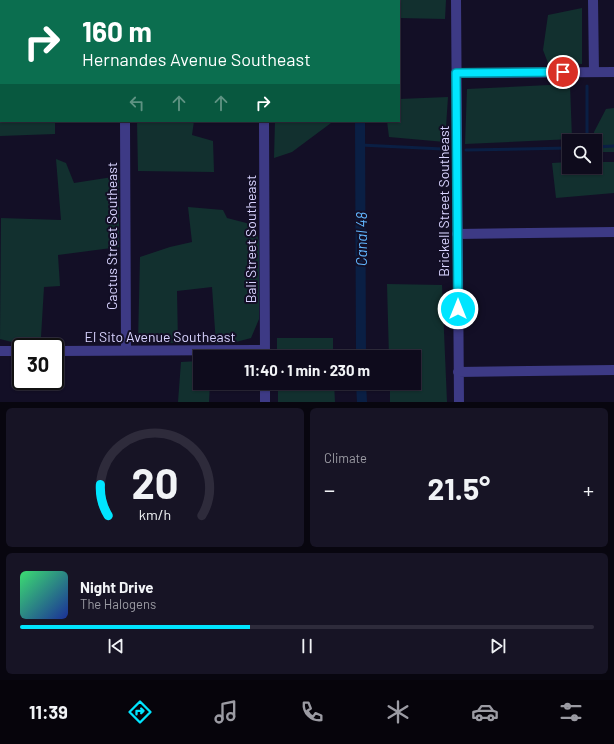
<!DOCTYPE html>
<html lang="en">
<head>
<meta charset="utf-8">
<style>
	body { margin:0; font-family:Barlow,sans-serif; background:#171425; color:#f1f3f6; height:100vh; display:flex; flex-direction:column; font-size:15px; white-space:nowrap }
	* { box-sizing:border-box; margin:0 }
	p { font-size:13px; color:#9b9ba3 }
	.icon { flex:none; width:22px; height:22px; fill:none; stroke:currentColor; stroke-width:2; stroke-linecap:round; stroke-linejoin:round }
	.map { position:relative; height:402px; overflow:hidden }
	.details { display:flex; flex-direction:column; gap:6px; padding:6px; background:#08060f; flex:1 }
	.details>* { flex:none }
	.top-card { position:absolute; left:0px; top:0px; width:400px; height:122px; box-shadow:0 1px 3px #0004,0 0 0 1px #2e2b3b; background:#0b6e4f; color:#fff; overflow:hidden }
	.controls { position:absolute; left:562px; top:134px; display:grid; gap:8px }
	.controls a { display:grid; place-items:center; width:40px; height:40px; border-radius:0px; background:#0e0b1c; box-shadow:0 1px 3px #0004,0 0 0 1px #2e2b3b; font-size:20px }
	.speed { position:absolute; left:12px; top:338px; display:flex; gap:8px; font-size:20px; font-weight:700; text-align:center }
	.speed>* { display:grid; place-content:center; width:52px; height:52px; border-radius:50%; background:#0e0b1c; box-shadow:0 1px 3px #0004,0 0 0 1px #2e2b3b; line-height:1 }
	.speed .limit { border:2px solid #111; border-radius:6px; background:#fff; color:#111 }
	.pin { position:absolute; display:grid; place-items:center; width:34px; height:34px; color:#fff; margin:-17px; border:2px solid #fff; border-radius:50%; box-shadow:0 1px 4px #0007 }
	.me { position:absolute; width:44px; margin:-22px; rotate:0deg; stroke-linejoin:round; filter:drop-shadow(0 0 3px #0008) }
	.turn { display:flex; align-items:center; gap:14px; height:84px; padding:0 16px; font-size:18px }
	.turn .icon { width:52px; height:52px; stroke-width:2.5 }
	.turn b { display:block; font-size:28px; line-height:34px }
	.lanes { display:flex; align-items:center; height:38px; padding:0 16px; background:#0003; justify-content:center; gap:20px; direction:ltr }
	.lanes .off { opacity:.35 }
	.big { font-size:30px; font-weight:700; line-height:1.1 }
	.details .card { flex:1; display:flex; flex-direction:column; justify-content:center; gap:6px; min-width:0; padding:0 14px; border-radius:6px; background:#171425 }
	.details .dial { align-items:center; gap:0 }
	.dial svg { height:104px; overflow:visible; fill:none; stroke:#2e2b3b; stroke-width:7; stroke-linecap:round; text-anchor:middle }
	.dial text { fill:#f1f3f6; stroke:none }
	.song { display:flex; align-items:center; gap:12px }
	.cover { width:48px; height:48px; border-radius:6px; background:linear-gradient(135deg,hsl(140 70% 55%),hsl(230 70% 35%)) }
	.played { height:4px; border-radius:2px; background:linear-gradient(90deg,#00e5ff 40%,#2e2b3b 40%) }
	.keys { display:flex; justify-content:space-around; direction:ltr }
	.heat { display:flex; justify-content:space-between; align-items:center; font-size:22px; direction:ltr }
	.details .tiles { flex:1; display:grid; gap:6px; grid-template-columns:1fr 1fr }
	.card:last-child { grid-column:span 2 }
	.trip { position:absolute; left:193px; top:350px; width:228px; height:40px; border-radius:0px; background:#0e0b1c; box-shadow:0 1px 3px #0004,0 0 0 1px #2e2b3b; font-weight:700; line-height:40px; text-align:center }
	.dock { display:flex; height:64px; justify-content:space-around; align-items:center; background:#06040b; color:#9b9ba3 }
	.dock .icon { width:28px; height:28px }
	.dock .selected { color:#00e5ff }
	.dock b { font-size:18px; color:#f1f3f6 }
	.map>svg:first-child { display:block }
	.green { fill:#12302f }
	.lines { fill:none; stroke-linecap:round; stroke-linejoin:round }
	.stream { stroke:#0a1f44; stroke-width:3 }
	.canal { stroke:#0a1f44; stroke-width:10 }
	.street { stroke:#3d3a85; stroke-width:10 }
	.route-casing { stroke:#0095a6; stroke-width:10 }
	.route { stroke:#00e5ff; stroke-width:7 }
	.labels { text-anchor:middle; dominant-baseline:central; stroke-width:4; stroke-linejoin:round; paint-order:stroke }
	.street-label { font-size:14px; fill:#d9d4ff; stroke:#130f26 }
	.water-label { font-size:15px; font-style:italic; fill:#62b6ff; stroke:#130f26 }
</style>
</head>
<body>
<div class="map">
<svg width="614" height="402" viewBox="0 0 614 402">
	<rect width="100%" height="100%" fill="#130f26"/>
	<path class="green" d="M 387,0 L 446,0 L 445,19 L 399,18 L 399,1 Z
		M 582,8 L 582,64 L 548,63 L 543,50 L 548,15 Z
		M 570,84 L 572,139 L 465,144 L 467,89 Z
		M 448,97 L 445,142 L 389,137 L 387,121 L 399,121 L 399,99 Z
		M 0,100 L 1,121 L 55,121 L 55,134 L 0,136 Z
		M 614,108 L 614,152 L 595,152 L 594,132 L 606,109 Z
		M 137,121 L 194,121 L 192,135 L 213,141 L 214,172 L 138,171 Z
		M 275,121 L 331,121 L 331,123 L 292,152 L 274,158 Z
		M 56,159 L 66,163 L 74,183 L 119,176 L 119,247 L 58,255 L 60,286 L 44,287 L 41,337 L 20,344 L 0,339 L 1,218 L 61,220 Z
		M 569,162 L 569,167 L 595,167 L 595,162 L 614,162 L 614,193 L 556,198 L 552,163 Z
		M 188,207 L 223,210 L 227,218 L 254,225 L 259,241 L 259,319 L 251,338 L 236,342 L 216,344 L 212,287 L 177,291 L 178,343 L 138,342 L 140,257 L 170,247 L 192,242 Z
		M 387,284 L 442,285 L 447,402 L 390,402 L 390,383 L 414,383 L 414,357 L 389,357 Z
		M 277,338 L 333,338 L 333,357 L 277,357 Z
		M 200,361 L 200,383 L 210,383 L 209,402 L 178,402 L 181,362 Z
		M 278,383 L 334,383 L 335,402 L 278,402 Z"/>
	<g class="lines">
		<path class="stream" d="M 587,141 L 587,86
			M 360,145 L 443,149
			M 595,147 L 614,146
			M 466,150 L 569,148"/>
		<path class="canal" d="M 359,0 L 359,1
			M 360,121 L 361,357
			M 361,383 L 362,402"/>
		<path class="street" d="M 125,0 L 125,1
			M 456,0 L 459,402
			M 593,0 L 594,72
			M 264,1 L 264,0
			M 456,73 L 614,72
			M 125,121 L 126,350
			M 264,121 L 265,357
			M 457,234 L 614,232
			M 0,351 L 21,351
			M 55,351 L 264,350
			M 458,372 L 614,370
			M 265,383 L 265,402"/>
	</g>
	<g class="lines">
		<g class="route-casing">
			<path id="route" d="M 458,309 L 456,73 L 563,72"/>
		</g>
		<use href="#route" class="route"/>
	</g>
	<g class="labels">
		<g class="street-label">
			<text transform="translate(443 201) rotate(-90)">Brickell Street Southeast</text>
			<text transform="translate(111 236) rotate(-90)">Cactus Street Southeast</text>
			<text transform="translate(250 239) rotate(-90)">Bali Street Southeast</text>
			<text x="160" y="336">El Sito Avenue Southeast</text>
		</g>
		<g class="water-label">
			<text transform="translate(361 239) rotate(-90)">Canal 48</text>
		</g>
	</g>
</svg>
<div class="controls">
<a><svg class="icon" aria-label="search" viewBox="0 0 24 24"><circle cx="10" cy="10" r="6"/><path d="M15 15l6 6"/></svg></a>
</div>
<div class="speed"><div class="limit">30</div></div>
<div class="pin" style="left:563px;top:72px;background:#d93025"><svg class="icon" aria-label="arrive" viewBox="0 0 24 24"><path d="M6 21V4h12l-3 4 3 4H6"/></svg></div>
<svg class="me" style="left:458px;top:309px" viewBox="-20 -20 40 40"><circle r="17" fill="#00e5ff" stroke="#fff" stroke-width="3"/><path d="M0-11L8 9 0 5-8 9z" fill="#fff"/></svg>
<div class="trip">11:40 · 1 min · 230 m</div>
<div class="top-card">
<div class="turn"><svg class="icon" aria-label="right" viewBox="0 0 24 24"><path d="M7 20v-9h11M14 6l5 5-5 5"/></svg><div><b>160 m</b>Hernandes Avenue Southeast</div></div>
<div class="lanes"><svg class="icon off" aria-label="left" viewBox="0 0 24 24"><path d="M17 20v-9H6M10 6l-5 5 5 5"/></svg><svg class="icon off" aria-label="ahead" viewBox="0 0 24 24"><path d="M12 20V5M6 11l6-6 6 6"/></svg><svg class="icon off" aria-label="ahead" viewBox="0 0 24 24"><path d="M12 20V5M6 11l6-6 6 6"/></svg><svg class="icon" aria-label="right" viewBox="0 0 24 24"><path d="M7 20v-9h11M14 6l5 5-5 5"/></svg></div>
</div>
</div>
<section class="details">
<div class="tiles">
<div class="card dial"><svg viewBox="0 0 100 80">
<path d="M14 69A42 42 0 1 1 86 69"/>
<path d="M14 69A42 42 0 0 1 8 45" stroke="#00e5ff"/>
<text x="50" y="56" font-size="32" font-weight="700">20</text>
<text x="50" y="72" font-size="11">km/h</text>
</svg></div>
<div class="card"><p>Climate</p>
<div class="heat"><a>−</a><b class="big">21.5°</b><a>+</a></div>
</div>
<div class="card">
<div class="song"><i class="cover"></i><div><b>Night Drive</b><p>The Halogens</p></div></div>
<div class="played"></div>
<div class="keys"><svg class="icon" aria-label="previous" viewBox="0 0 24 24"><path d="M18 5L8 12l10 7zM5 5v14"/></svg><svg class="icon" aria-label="pause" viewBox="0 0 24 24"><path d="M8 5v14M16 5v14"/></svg><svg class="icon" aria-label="next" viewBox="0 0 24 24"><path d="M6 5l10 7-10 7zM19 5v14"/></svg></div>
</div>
</div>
</section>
<nav class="dock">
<b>11:39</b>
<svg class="icon selected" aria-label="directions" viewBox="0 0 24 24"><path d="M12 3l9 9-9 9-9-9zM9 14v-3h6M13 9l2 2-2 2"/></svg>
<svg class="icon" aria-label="music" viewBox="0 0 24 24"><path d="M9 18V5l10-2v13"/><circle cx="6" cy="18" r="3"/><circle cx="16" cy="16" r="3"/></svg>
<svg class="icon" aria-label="phone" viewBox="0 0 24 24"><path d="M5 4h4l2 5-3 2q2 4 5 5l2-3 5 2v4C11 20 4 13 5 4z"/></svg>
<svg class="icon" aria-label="climate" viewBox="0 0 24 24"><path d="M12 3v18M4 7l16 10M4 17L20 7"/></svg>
<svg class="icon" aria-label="car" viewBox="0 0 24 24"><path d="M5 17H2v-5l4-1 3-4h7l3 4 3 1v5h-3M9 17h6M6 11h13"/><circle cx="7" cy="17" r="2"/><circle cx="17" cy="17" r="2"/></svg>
<svg class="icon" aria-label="filters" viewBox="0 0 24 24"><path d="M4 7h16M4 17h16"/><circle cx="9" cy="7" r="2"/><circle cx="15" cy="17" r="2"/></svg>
</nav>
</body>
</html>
